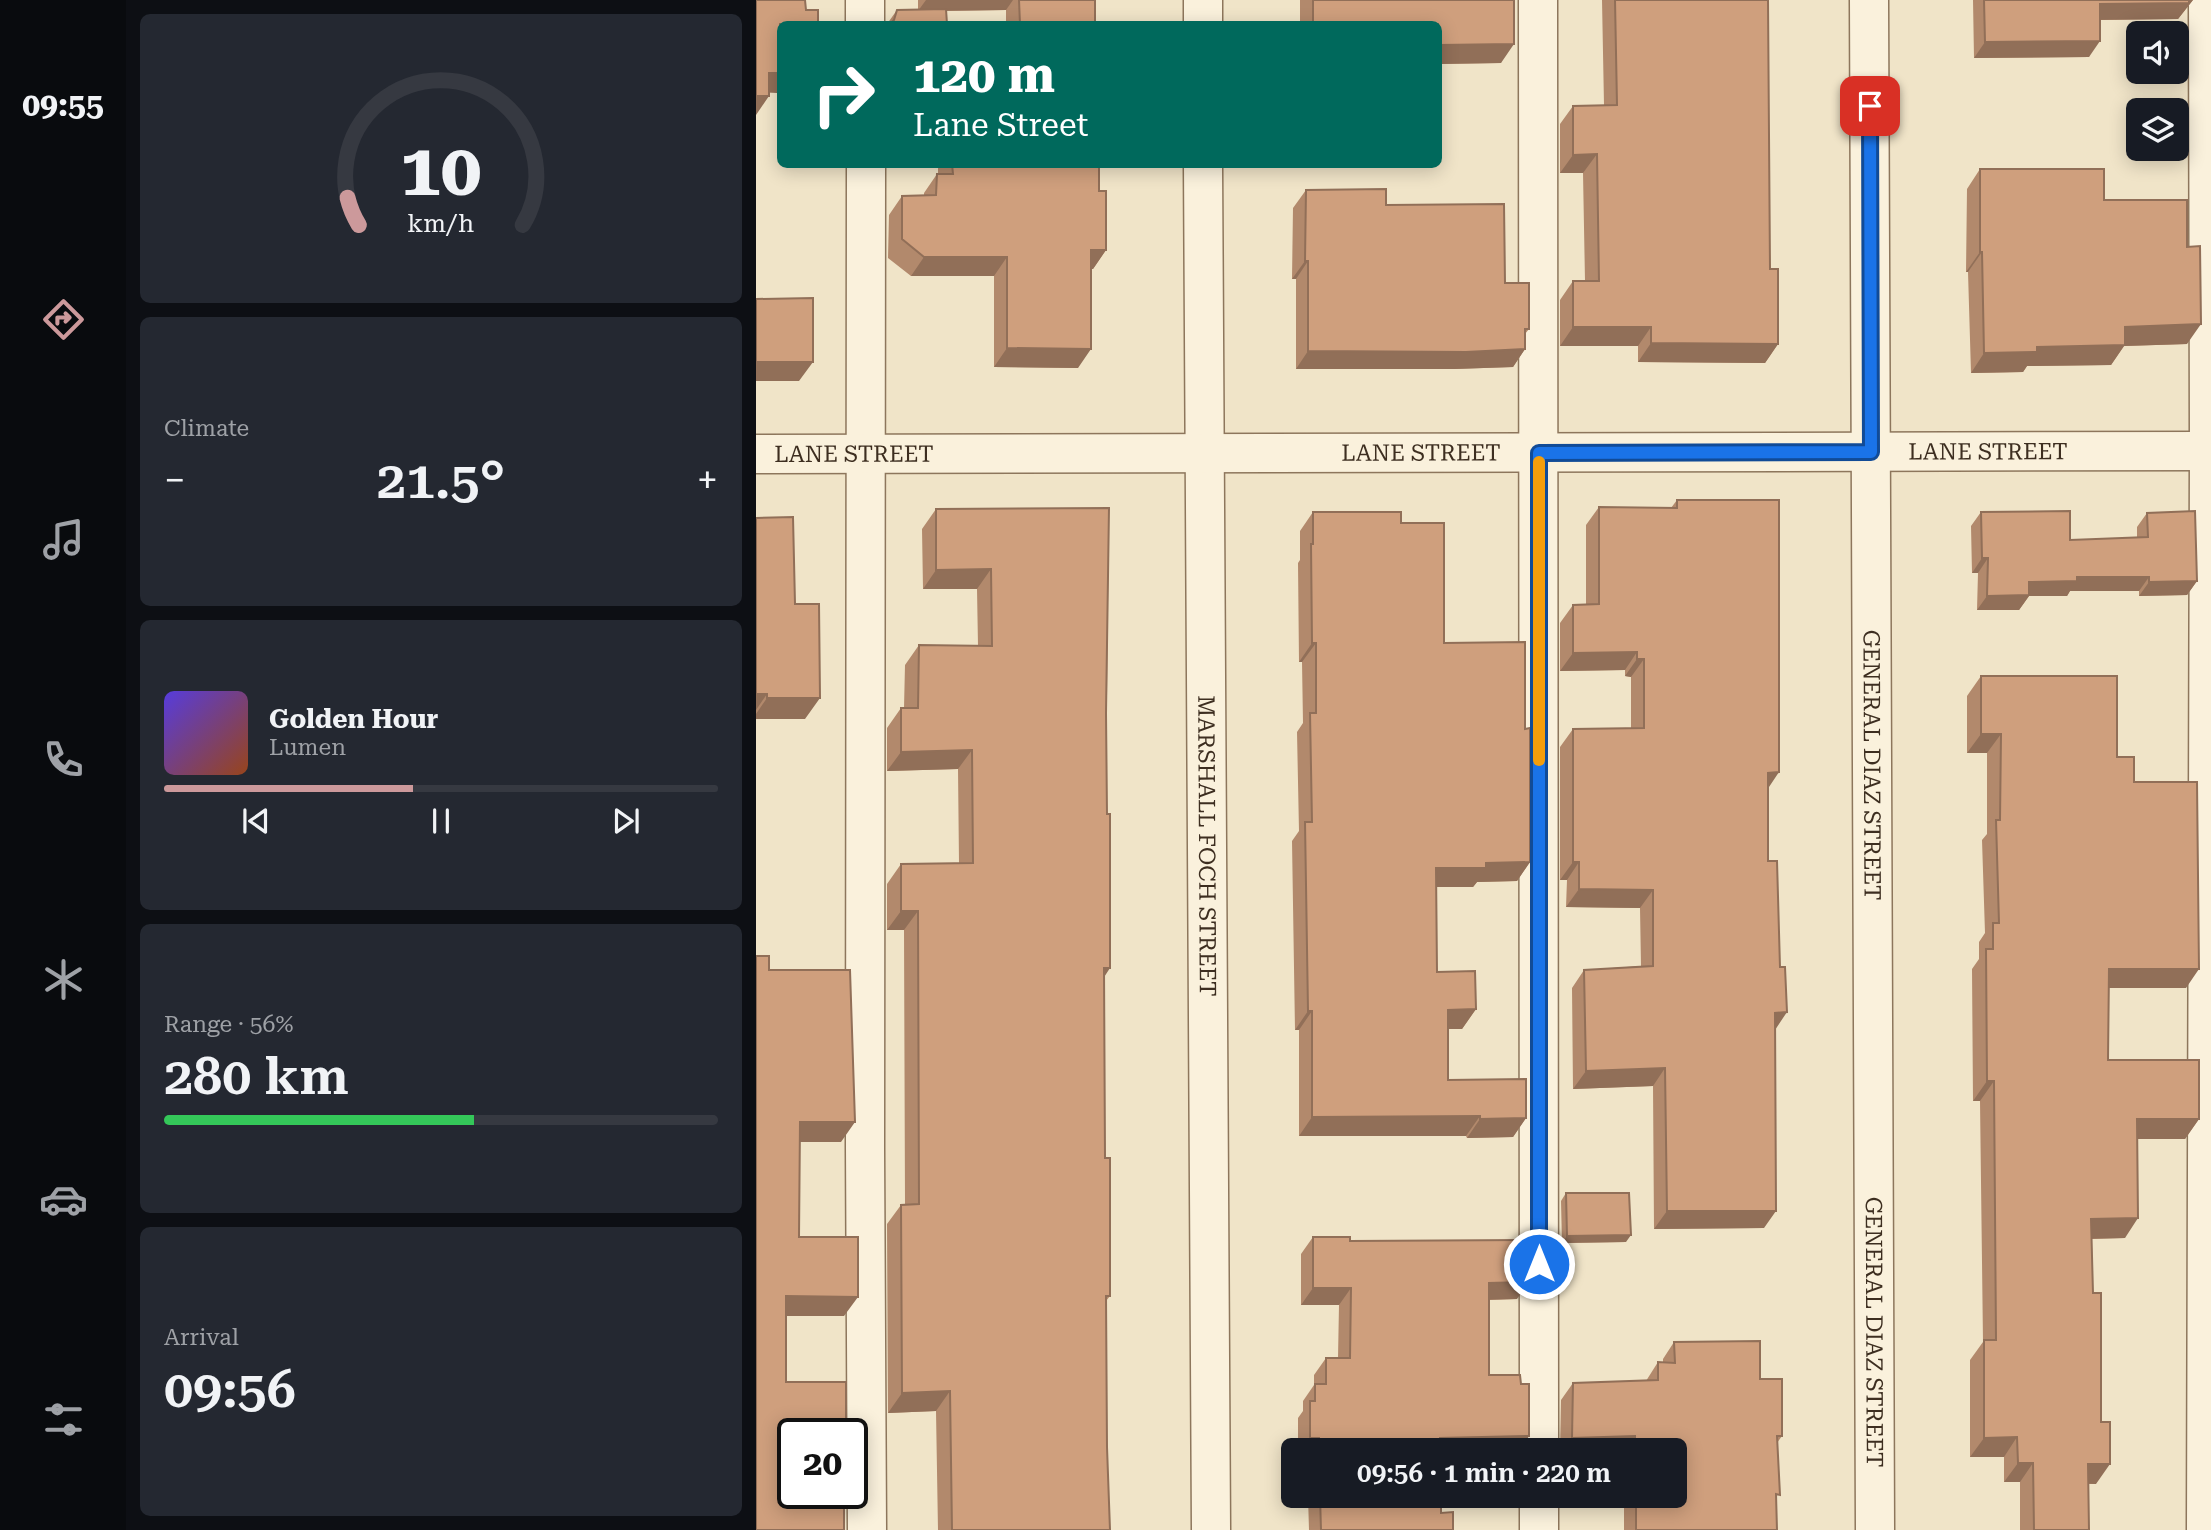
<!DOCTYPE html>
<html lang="en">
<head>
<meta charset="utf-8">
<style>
	body { margin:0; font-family:"Roboto Serif",serif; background:#242831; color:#f1f3f6; height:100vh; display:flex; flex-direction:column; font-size:26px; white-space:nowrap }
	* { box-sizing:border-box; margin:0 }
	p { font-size:23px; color:#9ea1a6 }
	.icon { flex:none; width:38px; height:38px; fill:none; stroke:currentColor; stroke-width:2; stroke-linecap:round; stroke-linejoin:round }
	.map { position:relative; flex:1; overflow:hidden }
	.panel { display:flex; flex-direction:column; gap:14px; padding:14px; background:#0d0f14; width:630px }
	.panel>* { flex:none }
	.hud { position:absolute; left:21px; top:21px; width:665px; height:147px; border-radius:10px; box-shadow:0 4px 18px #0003; background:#00695c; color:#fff; overflow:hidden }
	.tools { position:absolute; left:1370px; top:21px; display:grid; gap:14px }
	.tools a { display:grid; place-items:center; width:63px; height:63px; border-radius:10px; background:#171b24; box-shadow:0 4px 18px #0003; font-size:35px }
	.speed { position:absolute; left:21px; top:1418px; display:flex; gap:14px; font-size:35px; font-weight:700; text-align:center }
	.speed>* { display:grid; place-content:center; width:91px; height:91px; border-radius:50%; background:#171b24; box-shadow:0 4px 18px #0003; line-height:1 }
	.speed .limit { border:4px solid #111; border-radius:10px; background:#fff; color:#111 }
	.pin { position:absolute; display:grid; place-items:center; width:60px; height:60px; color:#fff; margin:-30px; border-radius:14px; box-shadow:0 4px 10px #0006 }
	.me { position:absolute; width:77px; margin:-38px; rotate:0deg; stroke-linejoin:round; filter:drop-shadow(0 0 5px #0008) }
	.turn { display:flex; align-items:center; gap:24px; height:147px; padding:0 21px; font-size:32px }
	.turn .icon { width:91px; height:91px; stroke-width:2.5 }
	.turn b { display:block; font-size:49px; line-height:60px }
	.big { font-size:52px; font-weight:600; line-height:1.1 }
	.panel .tile { flex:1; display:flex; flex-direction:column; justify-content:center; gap:10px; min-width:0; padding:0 24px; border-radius:10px; background:#242831 }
	.panel .dial { align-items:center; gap:0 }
	.dial svg { height:182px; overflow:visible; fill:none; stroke:#363941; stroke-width:7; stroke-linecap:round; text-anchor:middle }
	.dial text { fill:#f1f3f6; stroke:none }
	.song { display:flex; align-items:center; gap:21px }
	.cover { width:84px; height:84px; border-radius:10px; background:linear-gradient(135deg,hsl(250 70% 55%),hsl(20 70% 35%)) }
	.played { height:7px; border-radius:4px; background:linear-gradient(90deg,#cc999b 45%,#363941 45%) }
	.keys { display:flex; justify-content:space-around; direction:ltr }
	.heat { display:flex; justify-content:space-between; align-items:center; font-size:38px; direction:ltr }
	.charge { height:10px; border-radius:5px; background:linear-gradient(90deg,#34c759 56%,#363941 0) }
	.trip { position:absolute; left:525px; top:1438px; width:406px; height:70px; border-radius:10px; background:#171b24; box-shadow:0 4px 18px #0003; font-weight:600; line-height:70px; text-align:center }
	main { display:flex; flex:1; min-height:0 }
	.dock { display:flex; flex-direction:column; width:126px; justify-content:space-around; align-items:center; background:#090b0e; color:#9ea1a6 }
	.dock .icon { width:49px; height:49px }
	.dock .selected { color:#cc999b }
	.dock b { font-size:32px; color:#f1f3f6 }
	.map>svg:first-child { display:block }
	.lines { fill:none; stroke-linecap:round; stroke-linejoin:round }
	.minor-casing { stroke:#8d765c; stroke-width:41 }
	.minor { stroke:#faf1dc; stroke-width:38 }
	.wall { fill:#b2896c }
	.shaded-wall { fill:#916f58 }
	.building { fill:#cf9f7d; stroke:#916f58; stroke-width:2 }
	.route-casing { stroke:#114b97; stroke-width:18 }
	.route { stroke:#1a73e8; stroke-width:12 }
	.slow { stroke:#f59e0b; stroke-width:12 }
	.labels { text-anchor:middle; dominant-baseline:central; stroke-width:7; stroke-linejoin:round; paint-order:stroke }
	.street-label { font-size:23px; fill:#3d2e20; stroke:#f7eed8 }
</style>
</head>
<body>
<main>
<nav class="dock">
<b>09:55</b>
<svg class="icon selected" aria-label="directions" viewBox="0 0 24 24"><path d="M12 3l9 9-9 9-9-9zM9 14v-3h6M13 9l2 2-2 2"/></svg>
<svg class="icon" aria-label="music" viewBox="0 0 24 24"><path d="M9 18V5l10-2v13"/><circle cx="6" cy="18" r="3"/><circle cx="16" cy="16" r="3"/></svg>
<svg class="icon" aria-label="phone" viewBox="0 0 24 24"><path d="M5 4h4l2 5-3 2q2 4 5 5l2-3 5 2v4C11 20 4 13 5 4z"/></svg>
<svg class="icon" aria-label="climate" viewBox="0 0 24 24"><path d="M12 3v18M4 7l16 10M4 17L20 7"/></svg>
<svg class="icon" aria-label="car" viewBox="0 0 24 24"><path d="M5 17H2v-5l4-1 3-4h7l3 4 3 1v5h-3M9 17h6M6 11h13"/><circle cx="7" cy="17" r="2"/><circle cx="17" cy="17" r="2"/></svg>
<svg class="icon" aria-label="filters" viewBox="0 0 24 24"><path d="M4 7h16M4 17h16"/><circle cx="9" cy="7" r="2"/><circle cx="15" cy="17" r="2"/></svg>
</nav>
<section class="panel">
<div class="tile dial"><svg viewBox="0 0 100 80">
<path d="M14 69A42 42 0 1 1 86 69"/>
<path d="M14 69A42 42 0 0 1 9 57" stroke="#cc999b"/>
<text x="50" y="56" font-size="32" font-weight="700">10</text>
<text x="50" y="72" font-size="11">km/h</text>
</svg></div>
<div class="tile"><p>Climate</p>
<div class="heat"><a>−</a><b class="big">21.5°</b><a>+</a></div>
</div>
<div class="tile">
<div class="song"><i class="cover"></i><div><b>Golden Hour</b><p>Lumen</p></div></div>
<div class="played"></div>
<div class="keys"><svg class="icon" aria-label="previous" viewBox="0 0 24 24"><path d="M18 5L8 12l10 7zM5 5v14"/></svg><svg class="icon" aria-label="pause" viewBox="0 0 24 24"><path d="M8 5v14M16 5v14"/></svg><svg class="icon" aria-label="next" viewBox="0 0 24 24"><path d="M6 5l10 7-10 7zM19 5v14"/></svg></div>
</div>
<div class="tile"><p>Range · 56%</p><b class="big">280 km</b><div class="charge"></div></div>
<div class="tile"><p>Arrival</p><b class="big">09:56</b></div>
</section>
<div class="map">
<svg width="1455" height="1530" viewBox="0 0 1455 1530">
	<rect width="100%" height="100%" fill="#f0e4c8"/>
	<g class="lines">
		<g class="minor-casing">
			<g id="minor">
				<path d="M 109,0 L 109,24"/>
				<path d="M 447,0 L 447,24"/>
				<path d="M 782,0 L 783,1451"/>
				<path id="s1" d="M 1113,0 L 1119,1530"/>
				<path d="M 110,164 L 109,1147 L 111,1530"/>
				<path id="s2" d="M 447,164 L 455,1530"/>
				<path id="s3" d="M 0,454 L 1455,451"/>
				<path d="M 783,1530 L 783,1496"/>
				<path d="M 1450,1530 L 1453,451 L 1452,0"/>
			</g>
		</g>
		<use href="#minor" class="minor"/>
	</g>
	<path class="wall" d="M 162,0 L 339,0 L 339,24 L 250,24 L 250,10 L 190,11 L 191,24 L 131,24 L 141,10 L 162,9 Z
		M 544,0 L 758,0 L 745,63 L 682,64 L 682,24 L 544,24 Z
		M 846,0 L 1012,0 L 1014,269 L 1022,344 L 1009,363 L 882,362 L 882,346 L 804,346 L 804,300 L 817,281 L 829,281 L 827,173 L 804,173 L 804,124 L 817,106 L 848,105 Z
		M 1217,0 L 1437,0 L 1422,19 L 1344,20 L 1333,57 L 1218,58 Z
		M 182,164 L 343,164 L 343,191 L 350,250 L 337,269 L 335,269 L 322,368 L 238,367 L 238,276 L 155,276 L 132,258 L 133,215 L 146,196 L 168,196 L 168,193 L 181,174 L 182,174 Z
		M 1224,169 L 1348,200 L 1431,344 L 1368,346 L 1355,365 L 1271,366 L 1267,372 L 1215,373 L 1212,272 L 1210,272 L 1211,189 Z
		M 550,190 L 630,205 L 749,283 L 773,329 L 769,334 L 769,349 L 757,367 L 698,369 L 540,369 L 540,279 L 536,279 L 537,208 Z
		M 921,500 L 1012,788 L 1012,861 L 1019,1029 L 1008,1228 L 898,1229 L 897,1086 L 817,1089 L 816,988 L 828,970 L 885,966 L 884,908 L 810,907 L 811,880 L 804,880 L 804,747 L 817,729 L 875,728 L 875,677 L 869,676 L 869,670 L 804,671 L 804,623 L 817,605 L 830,605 L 830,525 L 843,507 L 915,508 Z
		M 353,508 L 348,977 L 349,1158 L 354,1296 L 350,1301 L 351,1447 L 354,1530 L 182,1530 L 180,1411 L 132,1413 L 131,1224 L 145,1205 L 149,1204 L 148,930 L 131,930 L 131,884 L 145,864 L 203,863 L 202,769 L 131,771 L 131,728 L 145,708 L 148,708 L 149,665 L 163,645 L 222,646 L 221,589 L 167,589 L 166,529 L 180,509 Z
		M 557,512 L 645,523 L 688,643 L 769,729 L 774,862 L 761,881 L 721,882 L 717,887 L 680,887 L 681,972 L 720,1009 L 706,1029 L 692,1029 L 692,1080 L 770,1118 L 757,1137 L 711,1138 L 710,1136 L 543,1136 L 543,1030 L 539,1030 L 536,841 L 543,831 L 541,732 L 547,723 L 546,662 L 543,662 L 542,563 L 544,560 L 544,531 Z
		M 1225,512 L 1314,540 L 1381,538 L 1381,527 L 1391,513 L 1441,581 L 1431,595 L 1383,596 L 1383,591 L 1314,591 L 1311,596 L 1273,596 L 1263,610 L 1221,610 L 1222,573 L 1216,573 L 1215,526 Z
		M 0,518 L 39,604 L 49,719 L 0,719 Z
		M 1225,676 L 1361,757 L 1378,782 L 1430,988 L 1353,988 L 1352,1060 L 1443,1119 L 1429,1139 L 1382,1139 L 1369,1238 L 1336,1239 L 1340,1484 L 1333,1484 L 1333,1530 L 1264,1530 L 1264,1482 L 1248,1482 L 1248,1457 L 1214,1457 L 1214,1360 L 1227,1342 L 1224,1101 L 1217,1101 L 1216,969 L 1223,959 L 1223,942 L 1229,933 L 1226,840 L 1231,834 L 1231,753 L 1211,753 L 1211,696 Z
		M 810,1193 L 870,1242 L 806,1243 L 805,1201 Z
		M 557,1237 L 594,1241 L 761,1299 L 733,1300 L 733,1375 L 765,1384 L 773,1436 L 763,1451 L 542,1451 L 542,1418 L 547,1411 L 547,1401 L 558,1385 L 558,1375 L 570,1358 L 582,1358 L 583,1305 L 545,1305 L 545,1254 Z
		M 918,1342 L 1004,1379 L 1026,1436 L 1021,1443 L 1020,1500 L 1021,1530 L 868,1530 L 868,1496 L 919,1496 L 919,1451 L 804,1451 L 805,1400 L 817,1383 L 890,1381 L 902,1362 L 907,1363 L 907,1359 Z
		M 552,1496 L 685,1496 L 685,1513 L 697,1530 L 553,1530 Z"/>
	<path class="shaded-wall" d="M 170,0 L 257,0 L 250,10 L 162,11 Z
		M 1437,0 L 1422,19 L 1333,20 L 1344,4 Z
		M 1344,41 L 1333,57 L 1218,58 L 1229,42 Z
		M 758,44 L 745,63 L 682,64 L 682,45 Z
		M 13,73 L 24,73 L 24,87 L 21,93 L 0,92 Z
		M 0,96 L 13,96 L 0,115 Z
		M 841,154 L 827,173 L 804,173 L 817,155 Z
		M 335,250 L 350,250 L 337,269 L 322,269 Z
		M 1224,252 L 1226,252 L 1212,272 L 1210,272 Z
		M 168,257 L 251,257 L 238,276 L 155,276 Z
		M 549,261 L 552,261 L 540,279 L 536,279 Z
		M 1445,324 L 1431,344 L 1368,346 L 1355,365 L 1271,366 L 1267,372 L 1215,373 L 1228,353 L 1281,347 L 1369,327 Z
		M 817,327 L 895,327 L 882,346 L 804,346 Z
		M 895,343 L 1022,344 L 1009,363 L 882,362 Z
		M 251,348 L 335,349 L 322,368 L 238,367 Z
		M 769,349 L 757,367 L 698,369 L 540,369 L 552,351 Z
		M 0,362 L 57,362 L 43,381 L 0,381 Z
		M 1226,558 L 1232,558 L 1222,573 L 1216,573 Z
		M 235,569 L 221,589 L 167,589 L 180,570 Z
		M 1321,577 L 1393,577 L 1383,591 L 1314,591 L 1311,596 L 1273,596 L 1263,610 L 1221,610 L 1231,596 L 1273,582 Z
		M 1441,581 L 1431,595 L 1383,596 L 1393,582 Z
		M 556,643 L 560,643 L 546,662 L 543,662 Z
		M 881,652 L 869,670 L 804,671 L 817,653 Z
		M 881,659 L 888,659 L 875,677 L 869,676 Z
		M 0,694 L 11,694 L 0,710 Z
		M 11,698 L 64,698 L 49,719 L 0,719 L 0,714 Z
		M 1225,734 L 1245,734 L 1231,753 L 1211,753 Z
		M 216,750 L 202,769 L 131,771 L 145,752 Z
		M 1023,772 L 1011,790 L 1012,773 Z
		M 774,862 L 761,881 L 721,882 L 717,887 L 667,887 L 680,868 L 730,863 Z
		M 817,862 L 823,862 L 811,880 L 804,880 Z
		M 823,889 L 897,890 L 884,908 L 810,907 Z
		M 145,911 L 162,911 L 148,930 L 131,930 Z
		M 348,968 L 354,968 L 341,988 Z
		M 1353,969 L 1443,969 L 1430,988 L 1339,988 Z
		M 720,1009 L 706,1029 L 679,1029 L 692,1010 Z
		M 552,1011 L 556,1011 L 543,1030 L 539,1030 Z
		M 1031,1012 L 1019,1030 L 1019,1013 Z
		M 909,1068 L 897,1086 L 817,1089 L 830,1071 Z
		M 1231,1081 L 1238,1081 L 1224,1101 L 1217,1101 Z
		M 724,1116 L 710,1136 L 543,1136 L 556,1117 Z
		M 770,1118 L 757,1137 L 711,1138 L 724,1119 Z
		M 1381,1119 L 1443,1119 L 1429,1139 L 1368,1139 Z
		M 44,1122 L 99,1122 L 85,1142 L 31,1142 Z
		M 911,1211 L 1020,1211 L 1008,1228 L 898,1229 Z
		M 1382,1218 L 1369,1238 L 1321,1239 L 1335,1219 Z
		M 875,1235 L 870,1242 L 806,1243 L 811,1236 Z
		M 773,1282 L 761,1299 L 721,1300 L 733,1283 Z
		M 557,1288 L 595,1288 L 583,1305 L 545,1305 Z
		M 30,1296 L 102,1297 L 88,1316 L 16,1316 Z
		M 194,1391 L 180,1411 L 132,1413 L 146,1393 Z
		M 773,1436 L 763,1451 L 675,1451 L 684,1438 Z
		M 879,1436 L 869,1451 L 807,1451 L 816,1438 Z
		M 1261,1437 L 1248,1457 L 1214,1457 L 1228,1438 Z
		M 554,1438 L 563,1438 L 554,1451 L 545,1451 Z
		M 1262,1463 L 1277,1463 L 1264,1482 L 1248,1482 Z
		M 1332,1464 L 1354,1464 L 1340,1484 L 1319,1483 Z"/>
	<path class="building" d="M 0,0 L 49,0 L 50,10 L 62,10 L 62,24 L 24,24 L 24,73 L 13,73 L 13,96 L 0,96 Z
		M 263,0 L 339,0 L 339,24 L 264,24 Z
		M 557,0 L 758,0 L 758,44 L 682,45 L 682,24 L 557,24 Z
		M 859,0 L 1012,0 L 1014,269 L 1022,269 L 1022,344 L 895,343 L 895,327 L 817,327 L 817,281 L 843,281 L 841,154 L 817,155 L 817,106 L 861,105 Z
		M 1228,0 L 1433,0 L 1433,3 L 1344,4 L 1344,41 L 1229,42 Z
		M 190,9 L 191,24 L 134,24 L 138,20 L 141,10 Z
		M 196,164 L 343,164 L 343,191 L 350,191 L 350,250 L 335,250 L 335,349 L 251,348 L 251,257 L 168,257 L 146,239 L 146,196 L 180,195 L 181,174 L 197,174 Z
		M 1224,169 L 1348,169 L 1348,200 L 1431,200 L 1431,247 L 1444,246 L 1445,324 L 1369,327 L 1369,345 L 1281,347 L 1281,352 L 1228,353 L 1226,252 L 1224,252 Z
		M 630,189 L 630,205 L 748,204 L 749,283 L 773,283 L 773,329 L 769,329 L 769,349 L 710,352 L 552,351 L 552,261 L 549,261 L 550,190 Z
		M 57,298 L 57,362 L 0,362 L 0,299 Z
		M 921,500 L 1023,500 L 1023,772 L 1012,773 L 1012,861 L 1021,861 L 1024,967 L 1029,967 L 1031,1012 L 1019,1013 L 1020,1211 L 911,1211 L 909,1068 L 830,1071 L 828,970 L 897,966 L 897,890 L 823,889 L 823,862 L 817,862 L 817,729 L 888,728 L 888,659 L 881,659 L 881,652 L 817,653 L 817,605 L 843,604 L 843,507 L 921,508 Z
		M 353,508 L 350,713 L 351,814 L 354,814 L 354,968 L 348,968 L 349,1158 L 354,1158 L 354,1296 L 350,1296 L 351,1447 L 354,1530 L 196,1530 L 194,1391 L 146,1393 L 145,1205 L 163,1204 L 162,911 L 145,911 L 145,864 L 217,863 L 216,750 L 145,752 L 145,708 L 162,708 L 163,645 L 236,646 L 235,569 L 180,570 L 180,509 Z
		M 1314,511 L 1314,540 L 1392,537 L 1391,513 L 1439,511 L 1441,581 L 1393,582 L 1393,577 L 1321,577 L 1321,581 L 1273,582 L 1273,595 L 1231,596 L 1232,558 L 1226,558 L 1225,512 Z
		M 557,512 L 645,512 L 645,523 L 688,523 L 688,643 L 769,642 L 769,729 L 774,728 L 774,862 L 730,863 L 730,868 L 680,868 L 681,972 L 719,971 L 720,1009 L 692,1010 L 692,1080 L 770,1079 L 770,1118 L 724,1119 L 724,1116 L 556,1117 L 556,1011 L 552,1011 L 549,822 L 556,822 L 554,713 L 560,713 L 560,643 L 556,643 L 555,544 L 557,544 Z
		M 37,517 L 39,604 L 63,604 L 64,698 L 11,698 L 11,694 L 0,694 L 0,518 Z
		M 1225,676 L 1361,676 L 1361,757 L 1378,757 L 1378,782 L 1441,782 L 1443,969 L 1353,969 L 1352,1060 L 1443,1060 L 1443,1119 L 1381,1119 L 1382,1218 L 1335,1219 L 1337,1293 L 1345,1293 L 1345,1422 L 1354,1422 L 1354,1464 L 1332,1464 L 1333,1530 L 1278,1530 L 1277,1463 L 1262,1463 L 1261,1437 L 1228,1438 L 1228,1340 L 1240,1340 L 1238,1081 L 1231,1081 L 1230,949 L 1237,949 L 1237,923 L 1243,923 L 1240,820 L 1244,820 L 1245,734 L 1225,734 Z
		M 0,956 L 13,956 L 13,970 L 94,970 L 99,1122 L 44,1122 L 43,1237 L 102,1237 L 102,1297 L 30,1296 L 30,1382 L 90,1382 L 90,1433 L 37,1433 L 37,1493 L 88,1493 L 88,1530 L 0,1530 Z
		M 810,1193 L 873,1193 L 875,1235 L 811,1236 Z
		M 557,1237 L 594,1237 L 594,1241 L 773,1240 L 773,1282 L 733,1283 L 733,1375 L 764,1375 L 765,1384 L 773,1384 L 773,1436 L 684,1438 L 684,1451 L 564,1451 L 563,1438 L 554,1438 L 554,1401 L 559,1401 L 559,1384 L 570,1384 L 570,1358 L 594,1358 L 595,1288 L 557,1288 Z
		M 1004,1341 L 1004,1379 L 1026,1379 L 1026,1436 L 1021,1436 L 1024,1495 L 1020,1494 L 1021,1530 L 880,1530 L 880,1496 L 919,1496 L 919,1451 L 879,1451 L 879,1436 L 816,1438 L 817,1383 L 902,1380 L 902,1362 L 919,1363 L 918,1342 Z
		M 564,1496 L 685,1496 L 685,1513 L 697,1512 L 697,1530 L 565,1530 Z"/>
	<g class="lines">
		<g class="route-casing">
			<path id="route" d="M 783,1264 L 783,453 L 1115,452 L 1114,106"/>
		</g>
		<use href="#route" class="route"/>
		<path class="slow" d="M 783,462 L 783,760"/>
	</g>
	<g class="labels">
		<g class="street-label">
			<text stroke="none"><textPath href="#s3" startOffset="1232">LANE STREET</textPath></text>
			<text stroke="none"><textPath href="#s3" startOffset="665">LANE STREET</textPath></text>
			<text stroke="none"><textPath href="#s3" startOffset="98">LANE STREET</textPath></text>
			<text stroke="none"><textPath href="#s1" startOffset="765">GENERAL DIAZ STREET</textPath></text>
			<text stroke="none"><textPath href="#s2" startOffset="682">MARSHALL FOCH STREET</textPath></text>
			<text stroke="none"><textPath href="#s1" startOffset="1332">GENERAL DIAZ STREET</textPath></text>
		</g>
	</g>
</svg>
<div class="tools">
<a><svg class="icon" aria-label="sound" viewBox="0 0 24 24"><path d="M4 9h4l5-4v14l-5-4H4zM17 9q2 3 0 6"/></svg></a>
<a><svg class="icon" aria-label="layers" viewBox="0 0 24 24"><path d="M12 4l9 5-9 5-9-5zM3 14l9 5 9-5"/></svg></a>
</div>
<div class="speed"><div class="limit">20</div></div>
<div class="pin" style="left:1114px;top:106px;background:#d93025"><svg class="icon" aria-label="arrive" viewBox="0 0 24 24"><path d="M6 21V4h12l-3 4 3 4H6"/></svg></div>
<svg class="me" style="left:783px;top:1264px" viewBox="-20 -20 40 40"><circle r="17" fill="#1a73e8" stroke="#fff" stroke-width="3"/><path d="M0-11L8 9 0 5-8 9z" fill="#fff"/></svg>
<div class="trip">09:56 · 1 min · 220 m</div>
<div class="hud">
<div class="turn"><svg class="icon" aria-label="right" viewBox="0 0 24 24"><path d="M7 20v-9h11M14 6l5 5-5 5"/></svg><div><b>120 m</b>Lane Street</div></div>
</div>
</div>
</main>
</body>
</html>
